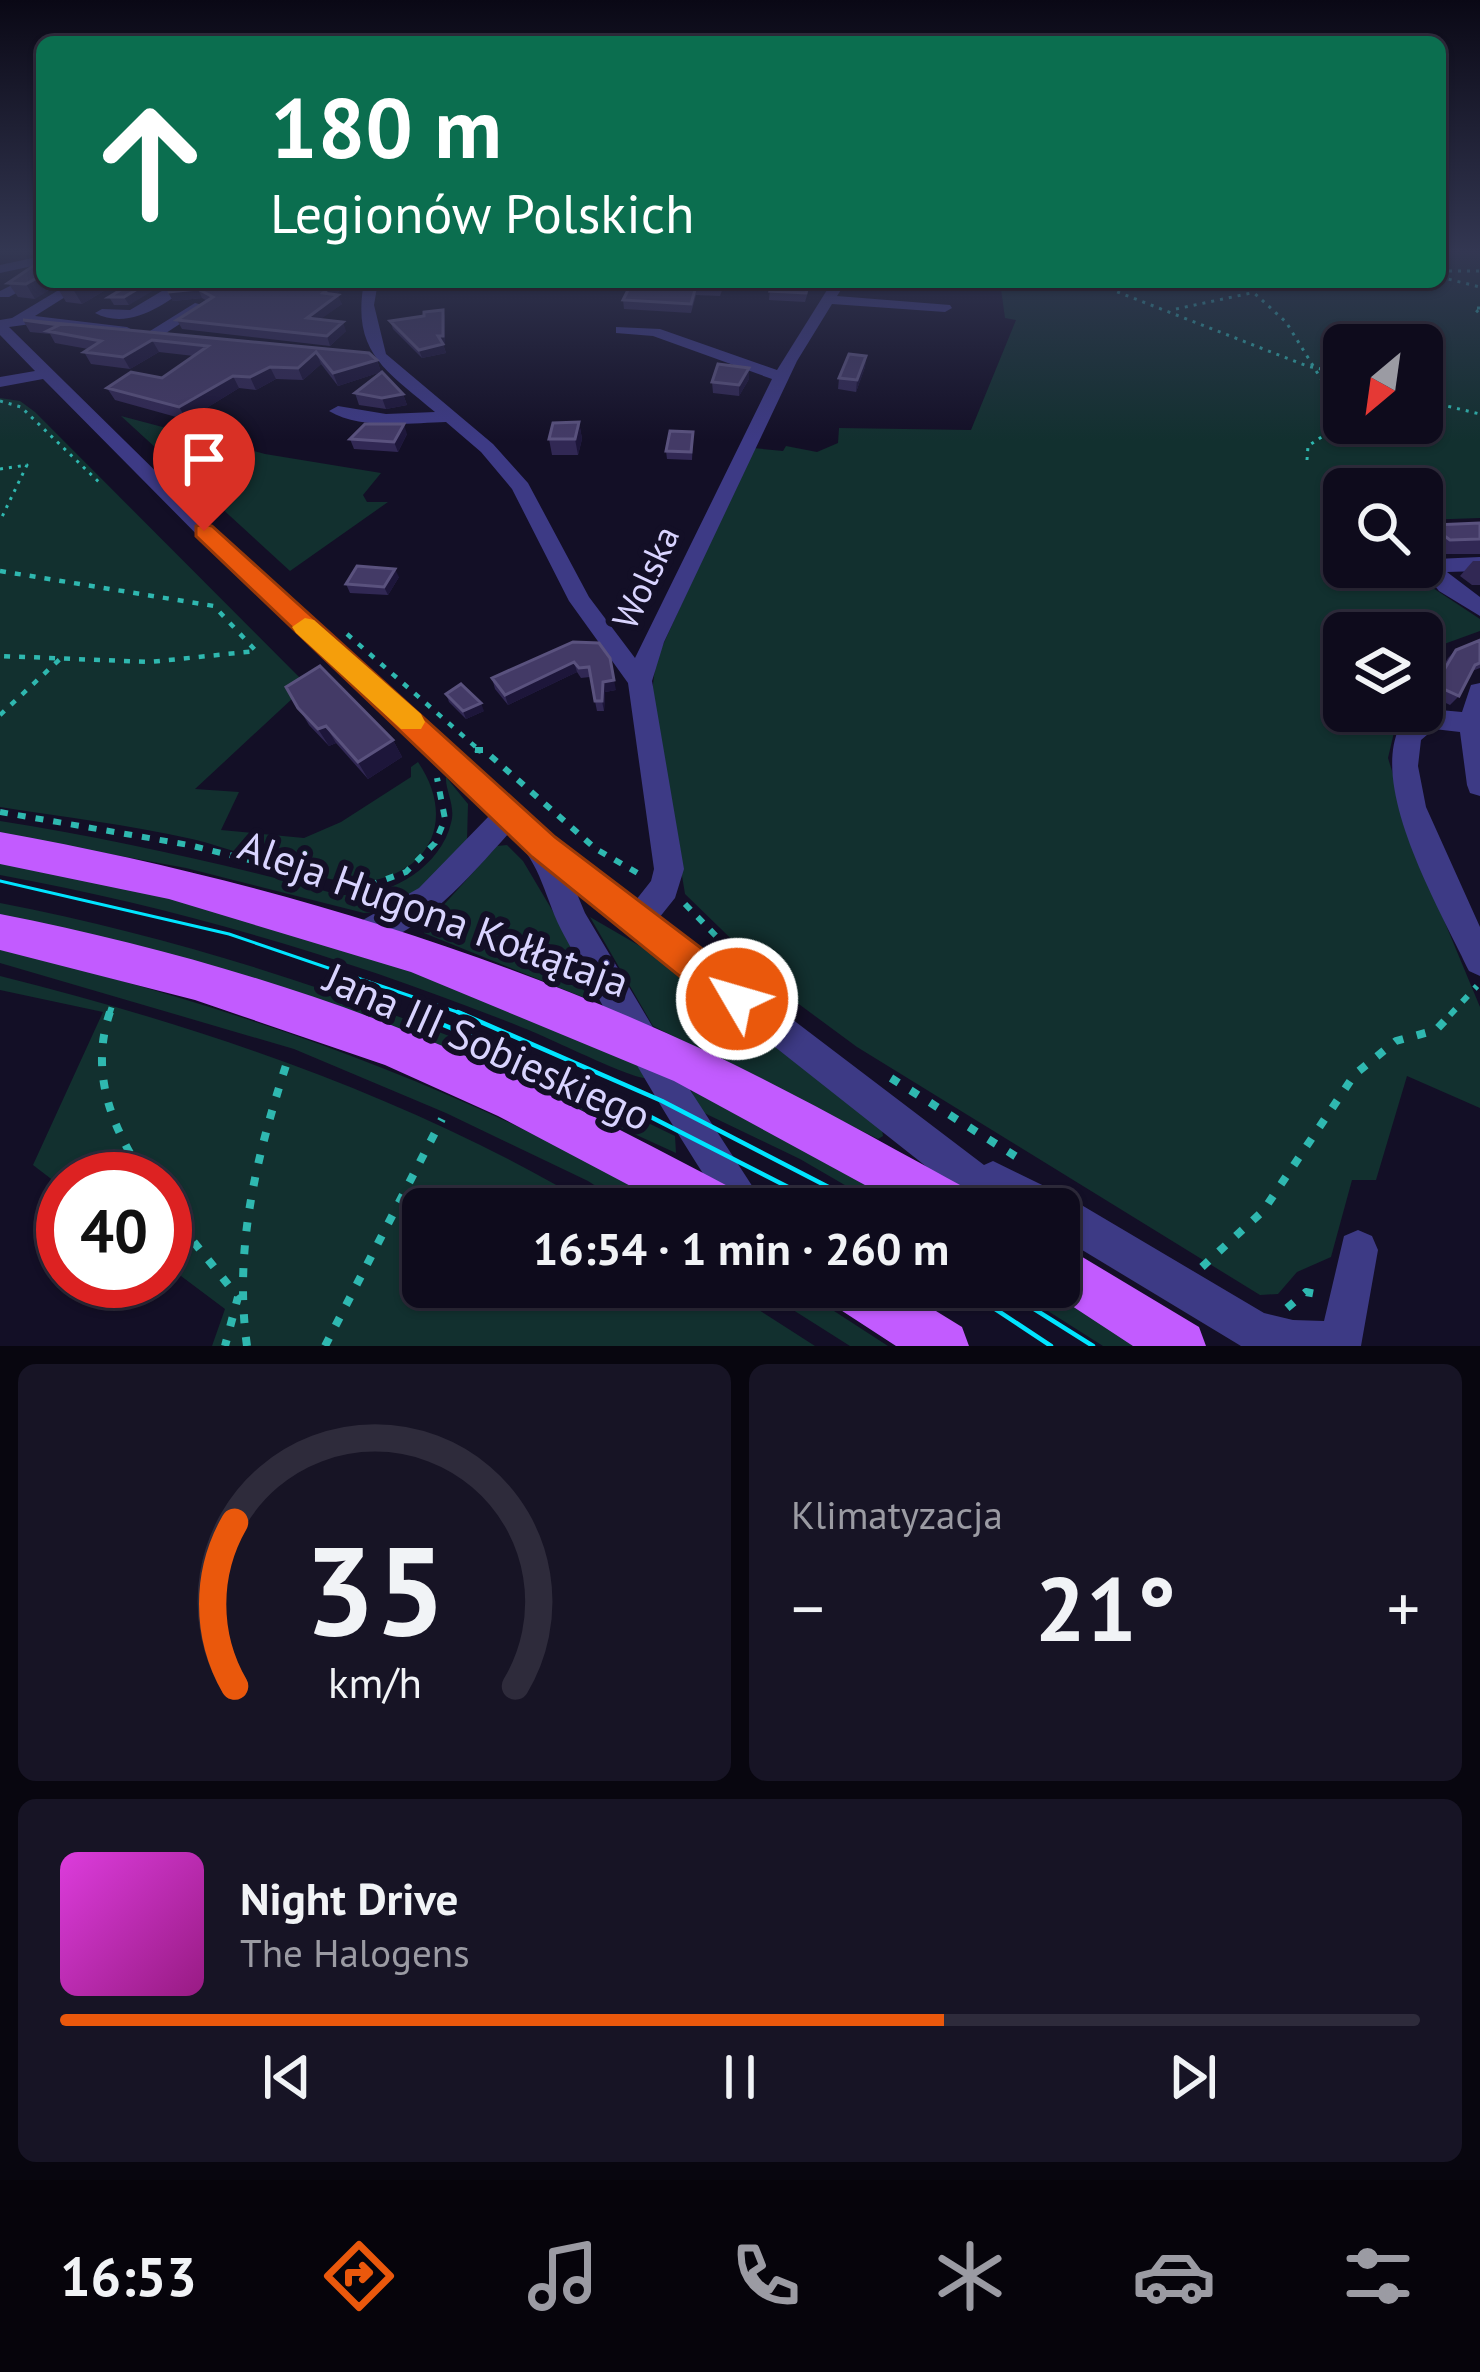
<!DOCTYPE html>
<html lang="pl">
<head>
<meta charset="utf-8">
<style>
	body { margin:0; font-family:"PT Sans",sans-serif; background:#171425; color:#f1f3f6; height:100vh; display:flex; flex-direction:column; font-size:45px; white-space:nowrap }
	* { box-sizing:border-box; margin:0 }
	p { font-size:39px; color:#9b9ba3 }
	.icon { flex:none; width:66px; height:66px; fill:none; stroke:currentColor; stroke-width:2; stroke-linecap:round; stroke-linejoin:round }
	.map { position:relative; height:1346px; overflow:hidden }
	.drawer { display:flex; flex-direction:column; gap:18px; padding:18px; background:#08060f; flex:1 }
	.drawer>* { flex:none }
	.top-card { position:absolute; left:36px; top:36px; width:1410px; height:252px; border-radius:18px; box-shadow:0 3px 9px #0004,0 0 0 3px #2e2b3b; background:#0b6e4f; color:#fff; overflow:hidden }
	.needle { width:78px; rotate:209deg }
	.buttons { position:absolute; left:1323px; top:324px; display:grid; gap:24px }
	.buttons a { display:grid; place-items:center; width:120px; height:120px; border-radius:18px; background:#0e0b1c; box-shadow:0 3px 9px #0004,0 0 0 3px #2e2b3b; font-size:60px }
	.speed { position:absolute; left:36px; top:1152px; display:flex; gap:24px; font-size:60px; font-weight:700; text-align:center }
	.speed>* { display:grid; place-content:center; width:156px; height:156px; border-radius:50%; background:#0e0b1c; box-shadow:0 3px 9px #0004,0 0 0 3px #2e2b3b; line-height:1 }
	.speed .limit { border:18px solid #d22; background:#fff; color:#111 }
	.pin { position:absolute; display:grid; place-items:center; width:102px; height:102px; color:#fff; margin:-123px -51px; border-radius:50% 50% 50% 0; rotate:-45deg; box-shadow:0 0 12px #0007 }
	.pin .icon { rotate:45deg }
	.me { position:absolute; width:132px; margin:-66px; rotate:308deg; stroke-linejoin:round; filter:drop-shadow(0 0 9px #0008) }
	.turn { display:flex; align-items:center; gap:42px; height:252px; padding:0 36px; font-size:54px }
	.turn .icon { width:156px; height:156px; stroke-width:2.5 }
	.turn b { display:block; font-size:84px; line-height:102px }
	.big { font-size:90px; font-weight:800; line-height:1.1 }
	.drawer .widget { flex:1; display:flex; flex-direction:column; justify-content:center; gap:18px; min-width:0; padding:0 42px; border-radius:18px; background:#171425 }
	.drawer .dial { align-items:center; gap:0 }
	.dial svg { height:312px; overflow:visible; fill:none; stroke:#2e2b3b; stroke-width:7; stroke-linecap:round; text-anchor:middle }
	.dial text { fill:#f1f3f6; stroke:none }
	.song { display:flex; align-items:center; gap:36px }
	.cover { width:144px; height:144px; border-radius:18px; background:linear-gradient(135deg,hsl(300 70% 55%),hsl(310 70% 35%)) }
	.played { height:12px; border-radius:6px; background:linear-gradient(90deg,#ea580c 65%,#2e2b3b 65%) }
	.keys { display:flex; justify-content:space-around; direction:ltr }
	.heat { display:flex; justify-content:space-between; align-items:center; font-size:66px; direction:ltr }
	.drawer .tiles { flex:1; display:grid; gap:18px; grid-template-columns:1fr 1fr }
	.widget:last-child { grid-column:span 2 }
	.trip { position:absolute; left:402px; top:1188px; width:678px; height:120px; border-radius:18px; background:#0e0b1c; box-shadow:0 3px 9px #0004,0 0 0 3px #2e2b3b; font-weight:800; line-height:120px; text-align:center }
	.menu { display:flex; height:192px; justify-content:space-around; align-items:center; background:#06040b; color:#9b9ba3 }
	.menu .icon { width:84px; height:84px }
	.menu .current { color:#ea580c }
	.menu b { font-size:54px; color:#f1f3f6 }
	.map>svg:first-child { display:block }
	.green { fill:#12302f; fill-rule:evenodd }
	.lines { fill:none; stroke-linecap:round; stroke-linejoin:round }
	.path-far3 { stroke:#2fb8b0; stroke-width:3; stroke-dasharray:3 6; stroke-linecap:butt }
	.path-far2 { stroke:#2fb8b0; stroke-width:4.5; stroke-dasharray:6 9; stroke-linecap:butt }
	.path-far1 { stroke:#2fb8b0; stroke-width:6; stroke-dasharray:8 10; stroke-linecap:butt }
	.path { stroke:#2fb8b0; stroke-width:8; stroke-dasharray:9 14; stroke-linecap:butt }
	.minor { fill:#3d3a85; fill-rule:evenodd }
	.major { fill:#c25bff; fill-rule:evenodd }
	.tram-far1 { stroke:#00e5ff; stroke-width:3 }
	.tram { stroke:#00e5ff; stroke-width:4.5 }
	.wall { fill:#312854 }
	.shaded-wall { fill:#1d163a }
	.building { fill:#433a66; stroke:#5a527e; stroke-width:3 }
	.route { fill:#ea580c; stroke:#983908; stroke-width:3 }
	.slow { fill:#f59e0b }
	.labels { text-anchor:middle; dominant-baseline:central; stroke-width:12; stroke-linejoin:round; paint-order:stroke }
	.street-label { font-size:36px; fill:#d9d4ff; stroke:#130f26 }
	.near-street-label { font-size:42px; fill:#d9d4ff; stroke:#130f26 }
</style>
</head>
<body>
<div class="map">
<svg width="1480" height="1346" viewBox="0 0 1480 1346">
	<rect width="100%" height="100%" fill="#130f26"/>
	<path class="green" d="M 1440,253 L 1480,253 L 1480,518 L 1422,520 L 1422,489 L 1344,489 L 1344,567 L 1415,567 L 1433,588 L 1480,619 L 1480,631 L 1422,652 L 1422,633 L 1344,633 L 1344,711 L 1399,711 L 1388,758 L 1421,865 L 1480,1007 L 1480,1108 L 1407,1076 L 1376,1180 L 1352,1180 L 1331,1257 L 1297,1272 L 1278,1294 L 1260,1295 L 857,1047 L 796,1002 L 685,894 L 652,692 L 656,660 L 753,448 L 783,451 L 786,446 L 817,452 L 838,443 L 839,428 L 971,430 L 1016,320 L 1005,318 L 1001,289 L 888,282 L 1440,282 ZM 1344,345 L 1422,345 L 1422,423 L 1344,423 Z
		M 0,398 L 20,401 L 35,412 L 307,685 L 195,789 L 239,792 L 221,830 L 304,838 L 341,822 L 411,777 L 411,767 L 418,762 C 456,818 432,874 363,882 C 327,886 232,848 192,839 C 129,825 64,817 0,807 Z
		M 121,416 L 265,454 L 381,473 L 363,495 L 367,502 L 388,502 L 290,571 Z
		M 446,777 L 468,804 L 467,841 L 450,871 L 384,911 L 364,913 L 186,868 L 0,834 L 0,821 C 114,839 225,864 336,894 C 382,902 440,870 451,823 C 456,806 445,790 446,777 Z
		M 507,845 L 523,861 L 593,979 L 592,995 L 585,998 L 424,933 L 430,920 L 497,846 Z
		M 0,862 L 177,896 L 416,972 L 634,1061 L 646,1078 C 631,1079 546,1036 521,1027 C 352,959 179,908 0,875 Z
		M 0,903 C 236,949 460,1031 675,1136 L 676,1153 L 553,1097 L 0,915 Z
		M 590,917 L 664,960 L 882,1130 L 883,1136 L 878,1139 L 653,1026 Z
		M 0,949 C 236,1007 462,1084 672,1209 L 632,1209 L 588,1181 L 446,1113 L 294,1049 L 0,963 Z
		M 0,976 C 205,1027 416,1099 597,1209 L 423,1209 L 423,1287 L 723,1287 L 815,1346 L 212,1346 L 225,1309 L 165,1264 L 165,1179 L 63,1179 L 63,1188 L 33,1165 L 103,1012 L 0,990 Z
		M 690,1086 L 920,1209 L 886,1209 L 800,1159 L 698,1110 Z
		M 757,1287 L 797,1287 L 888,1346 L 850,1346 Z
		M 1010,1287 L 1045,1287 L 1137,1346 L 1103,1346 Z"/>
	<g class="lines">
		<path class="path-far3" d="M 1440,271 L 1480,271
			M 1440,277 L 1480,287
			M 1092,282 L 1307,366 L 1344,374
			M 1264,282 L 1253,292 L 1286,322 L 1344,416
			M 717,286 L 772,290
			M 1480,308 L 1474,308 L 1480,314
			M 1176,309 L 1251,293
			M 1422,400 L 1480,414
			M 0,401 L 21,407 L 102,485
			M 1307,460 L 1308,446 L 1344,422
			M 0,469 L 27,465 L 0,521"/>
		<path class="path-far2" d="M 0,571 L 214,606 L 256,651 L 150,662 L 0,656
			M 347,634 L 478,749
			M 0,715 L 60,659
			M 475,750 L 487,753"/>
		<path class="path-far1" d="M 475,750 L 484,750 L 596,849 L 641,875
			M 0,812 L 189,845 L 362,888 L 406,872 L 435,843 L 445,819 L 437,778
			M 685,904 L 752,973
			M 109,1015 L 114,1000
			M 1450,1015 L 1477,986"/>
		<path class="path" d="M 110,1012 C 89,1073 112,1128 146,1179
			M 891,1078 L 1023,1161
			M 165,1206 L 238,1297 L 225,1346
			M 1202,1267 L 1263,1211 L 1355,1074 L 1396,1041 L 1436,1030 L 1453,1012
			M 1287,1308 L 1306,1292 L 1322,1295
			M 247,1346 C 233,1244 258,1152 289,1056
			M 325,1346 L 442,1119"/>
		<path class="minor" d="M 42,256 L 42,264 L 0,273 L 0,265 Z
			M 42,270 L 42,279 L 9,297 L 0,297 L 0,291 Z
			M 72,282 L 89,282 L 35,316 L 127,327 L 134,331 L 132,334 L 31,324 L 9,327 L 241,555 L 553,838 L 636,900 L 651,881 L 654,869 L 628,683 L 569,601 L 512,489 L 481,452 L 446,422 C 411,423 360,430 329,411 L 338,406 L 386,414 L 435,412 C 387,371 351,353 364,282 L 378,282 L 374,305 L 386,354 L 493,444 L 528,483 L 589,597 L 635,658 L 772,379 L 653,336 L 616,333 L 616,327 L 660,329 L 777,370 L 832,282 L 846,282 L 837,296 L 950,305 L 952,308 L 945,312 L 832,304 L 797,361 L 664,642 L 652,681 L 684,869 L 675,898 L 659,918 L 984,1165 L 993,1161 L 1073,1200 L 1264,1313 L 1293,1320 L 1324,1321 L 1344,1236 L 1358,1230 L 1372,1236 L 1378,1250 L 1361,1346 L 1241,1346 L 1059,1236 L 1059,1209 L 980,1209 L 575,889 L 585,913 L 692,1093 L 767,1209 L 726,1209 C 668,1121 615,1030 565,937 C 543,897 544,866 509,833 C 465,882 428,926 365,951 L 354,947 L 349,936 L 354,925 L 419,888 L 490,815 L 227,565 L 43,379 L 0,387 L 0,377 L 35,371 L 0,335 L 0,320 L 12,318 Z
			M 177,282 L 194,282 C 167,304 129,331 95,313 L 102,309 L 130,310 Z
			M 195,303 L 207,306 L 160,337 L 150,337 L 150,331 Z
			M 1422,549 L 1436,559 L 1480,557 L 1480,571 L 1447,572 L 1480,597 L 1480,616 L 1439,591 L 1420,567 Z
			M 1480,683 L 1480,796 L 1470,793 L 1467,785 L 1460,732 L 1434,729 L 1421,740 L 1418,766 L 1426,807 L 1480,927 L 1480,976 L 1469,971 C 1441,911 1370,792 1399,728 L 1429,709 L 1462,712 L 1471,685 Z"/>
		<path class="major" d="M 0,832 C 244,876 481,946 706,1051 C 797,1094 885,1144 973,1192 L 980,1209 L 909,1209 L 674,1081 L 411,972 L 169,899 L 0,864 Z
			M 0,914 C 131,940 260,975 386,1023 C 508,1070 623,1131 739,1192 L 746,1209 L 674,1209 L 498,1116 L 385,1065 L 195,1000 L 0,950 Z
			M 1059,1243 L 1199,1327 L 1206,1346 L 1133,1346 L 1043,1287 L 1059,1287 Z
			M 826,1287 L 897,1287 L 962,1327 L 969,1346 L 896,1346 L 833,1305 Z"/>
		<path class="tram-far1" d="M 0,881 L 229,934 L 466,1015
			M 415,1013 L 420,1015"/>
		<path class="tram" d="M 458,1012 L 662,1101 L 871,1209
			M 415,1013 L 594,1088 L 831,1209
			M 962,1287 L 1051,1346
			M 999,1287 L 1093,1346"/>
	</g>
	<path class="wall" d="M 42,260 L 35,299 L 18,297 L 8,283 Z
		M 119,282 L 82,304 L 66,302 L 57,287 Z
		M 134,282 L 129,305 L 114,305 L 109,297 Z
		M 185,282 L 342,282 L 344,287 L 335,295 L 342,304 L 320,319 L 346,331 L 330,346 L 182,329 L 177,320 L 207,301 L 202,298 L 173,301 L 168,292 Z
		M 632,282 L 811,282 L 805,302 L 769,300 L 770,289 L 724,285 L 720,296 L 696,295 L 691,313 L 624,309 L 623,300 Z
		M 443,310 L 445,318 L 445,344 L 443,344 L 446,353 L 422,358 L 393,329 L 390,321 L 424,316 Z
		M 23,320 L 377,360 L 381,372 L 338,386 L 321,364 L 303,380 L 276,379 L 256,390 L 239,388 L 187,420 L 115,400 L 107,388 L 162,378 L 194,356 L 159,352 L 130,369 L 91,364 L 84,352 L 88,349 L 55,343 L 50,334 L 30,332 Z
		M 866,356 L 865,367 L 856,392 L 838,389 L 839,378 Z
		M 749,368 L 749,379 L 739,396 L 713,393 L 712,382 Z
		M 355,393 L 403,394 L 407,405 L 386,409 L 359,405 Z
		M 579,422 L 582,439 L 578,455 L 552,455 L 549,439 Z
		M 407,434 L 398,452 L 354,449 L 350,439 Z
		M 693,440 L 692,460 L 667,459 L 666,451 Z
		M 1424,521 L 1434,525 L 1480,523 L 1480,554 L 1437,554 L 1422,542 L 1422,524 Z
		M 1473,561 L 1480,561 L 1480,585 L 1472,585 L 1460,576 Z
		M 399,577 L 388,595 L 350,593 L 346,584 Z
		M 1480,640 L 1480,668 L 1472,671 L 1459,696 L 1450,705 L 1427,694 L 1448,658 L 1456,650 Z
		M 573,642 L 616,690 L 605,692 L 604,711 L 597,711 L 590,677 L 581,678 L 577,672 L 508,705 L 495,689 L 492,678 Z
		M 286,687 L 393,740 L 402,757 L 368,779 L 336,743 L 329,746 L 309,725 Z
		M 446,694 L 484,711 L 466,719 L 449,702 Z"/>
	<path class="shaded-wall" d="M 42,275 L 42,282 L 63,282 L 35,299 L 26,284 Z
		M 85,282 L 119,282 L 82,304 L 73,289 Z
		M 149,282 L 168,282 L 129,305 L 124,297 Z
		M 337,282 L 342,282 L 344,287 L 327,302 L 323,293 Z
		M 198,289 L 202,298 L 173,301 L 168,292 Z
		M 338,295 L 342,304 L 310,327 L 307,318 Z
		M 443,310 L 445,318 L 445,344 L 443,344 L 446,353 L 422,358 L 419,350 Z
		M 343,322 L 346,331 L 330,346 L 327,336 Z
		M 152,340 L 159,352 L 130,369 L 123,357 Z
		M 316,352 L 321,364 L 303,380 L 298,368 Z
		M 866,356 L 865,367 L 856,392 L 857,380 Z
		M 377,360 L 381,372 L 338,386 L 333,373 Z
		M 270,367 L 276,379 L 256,390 L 250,377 Z
		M 749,368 L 749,379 L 739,396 L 739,385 Z
		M 233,376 L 239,388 L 187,420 L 179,407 Z
		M 403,394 L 407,405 L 386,409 L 382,398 Z
		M 579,422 L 582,439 L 578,455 L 575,439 Z
		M 404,424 L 407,434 L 398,452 L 394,442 Z
		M 395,569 L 399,577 L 388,595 L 384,587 Z
		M 574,662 L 577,672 L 508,705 L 505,695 Z
		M 614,680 L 616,690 L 605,692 L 604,711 L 602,701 L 603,682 Z
		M 481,703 L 484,711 L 466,719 L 463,711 Z
		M 326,726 L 336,743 L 329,746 L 318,729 Z
		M 393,740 L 402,757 L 368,779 L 358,762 Z"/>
	<path class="building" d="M 42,260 L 42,275 L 26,284 L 8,283 Z
		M 65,282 L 85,282 L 73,289 L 57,287 Z
		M 134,282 L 149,282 L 124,297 L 109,297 Z
		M 185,282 L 337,282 L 323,293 L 338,295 L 307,318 L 343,322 L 327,336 L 177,320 L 213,297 L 198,289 L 168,292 Z
		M 632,282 L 722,282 L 720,288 L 696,286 L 691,304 L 623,300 Z
		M 773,282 L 809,282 L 806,293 L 770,291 Z
		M 443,310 L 443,336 L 438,336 L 443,344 L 419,350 L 390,321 L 424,316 L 424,312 Z
		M 23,320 L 369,353 L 377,360 L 333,373 L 316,352 L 298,368 L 270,367 L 250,377 L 233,376 L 179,407 L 107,388 L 131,372 L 162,378 L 208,346 L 152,340 L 123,357 L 84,352 L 101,341 L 47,331 L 59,325 Z
		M 849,354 L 866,356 L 857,380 L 839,378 Z
		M 718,364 L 749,368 L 739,385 L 712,382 Z
		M 382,372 L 403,394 L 382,398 L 355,393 Z
		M 579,422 L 575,439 L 549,439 L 553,423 Z
		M 365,424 L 404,424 L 394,442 L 350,439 Z
		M 670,431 L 693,432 L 691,452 L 666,451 Z
		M 1424,521 L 1434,525 L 1480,523 L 1480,539 L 1450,540 Z
		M 357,566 L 395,569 L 384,587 L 346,584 Z
		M 1480,640 L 1480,663 L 1475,665 L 1459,696 L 1435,685 L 1456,650 Z
		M 573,642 L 599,643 L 610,658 L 614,680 L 603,682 L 602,701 L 595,701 L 589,667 L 579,668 L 574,662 L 505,695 L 492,678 Z
		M 320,666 L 393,740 L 358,762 L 326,726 L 318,729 L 298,708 L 286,687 Z
		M 461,684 L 481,703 L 463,711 L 446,694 Z"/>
	<linearGradient id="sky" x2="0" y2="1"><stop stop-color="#0a0815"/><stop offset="0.57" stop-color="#333752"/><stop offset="1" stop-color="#333752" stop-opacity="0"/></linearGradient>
	<rect width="1480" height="441" fill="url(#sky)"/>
	<path class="route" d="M 204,524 L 212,526 L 555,837 L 751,986 L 756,999 L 751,1012 L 737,1017 L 724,1012 L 532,857 L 196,536 L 196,526 Z"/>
	<path class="slow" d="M 305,618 L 314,620 L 421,714 L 425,722 L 421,729 L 401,729 L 296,633 L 292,627 Z"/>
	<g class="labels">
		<g class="street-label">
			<text transform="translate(645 577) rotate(-65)">Wolska</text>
		</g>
		<g class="near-street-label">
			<text transform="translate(434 913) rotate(20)">Aleja Hugona Kołłątaja</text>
			<text transform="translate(488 1046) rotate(24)">Jana III Sobieskiego</text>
		</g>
	</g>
</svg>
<div class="buttons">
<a><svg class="needle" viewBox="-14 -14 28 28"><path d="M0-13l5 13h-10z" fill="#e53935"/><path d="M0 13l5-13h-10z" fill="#9b9ba3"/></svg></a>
<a><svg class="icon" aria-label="search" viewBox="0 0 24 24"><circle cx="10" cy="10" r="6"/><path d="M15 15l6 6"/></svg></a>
<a><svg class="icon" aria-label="layers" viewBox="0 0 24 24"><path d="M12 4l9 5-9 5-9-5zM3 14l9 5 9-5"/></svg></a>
</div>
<div class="speed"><div class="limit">40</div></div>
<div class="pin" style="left:204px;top:531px;background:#d93025"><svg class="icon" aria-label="arrive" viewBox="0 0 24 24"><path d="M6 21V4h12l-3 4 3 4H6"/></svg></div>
<svg class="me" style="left:737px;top:999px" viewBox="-20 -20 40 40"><circle r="17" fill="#ea580c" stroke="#fff" stroke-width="3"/><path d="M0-11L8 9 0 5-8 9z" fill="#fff"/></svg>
<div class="trip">16:54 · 1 min · 260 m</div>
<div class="top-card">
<div class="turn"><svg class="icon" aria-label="ahead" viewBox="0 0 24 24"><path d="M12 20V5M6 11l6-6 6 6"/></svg><div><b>180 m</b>Legionów Polskich</div></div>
</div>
</div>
<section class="drawer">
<div class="tiles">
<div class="widget dial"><svg viewBox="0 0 100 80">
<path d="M14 69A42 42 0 1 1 86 69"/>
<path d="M14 69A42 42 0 0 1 14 27" stroke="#ea580c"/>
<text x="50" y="56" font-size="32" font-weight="700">35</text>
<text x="50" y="72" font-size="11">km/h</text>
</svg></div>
<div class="widget"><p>Klimatyzacja</p>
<div class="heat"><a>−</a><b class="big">21°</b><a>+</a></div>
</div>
<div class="widget">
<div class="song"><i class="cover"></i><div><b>Night Drive</b><p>The Halogens</p></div></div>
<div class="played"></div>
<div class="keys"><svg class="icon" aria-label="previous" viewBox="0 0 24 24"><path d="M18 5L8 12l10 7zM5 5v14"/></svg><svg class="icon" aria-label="pause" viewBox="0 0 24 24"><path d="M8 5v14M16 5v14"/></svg><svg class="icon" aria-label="next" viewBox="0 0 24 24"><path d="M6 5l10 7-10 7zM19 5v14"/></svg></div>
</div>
</div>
</section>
<nav class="menu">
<b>16:53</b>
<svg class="icon current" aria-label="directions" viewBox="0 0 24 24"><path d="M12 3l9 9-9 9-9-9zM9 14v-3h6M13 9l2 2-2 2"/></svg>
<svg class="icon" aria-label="music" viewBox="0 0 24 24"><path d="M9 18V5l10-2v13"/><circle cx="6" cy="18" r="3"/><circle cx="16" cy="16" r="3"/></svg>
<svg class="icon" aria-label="phone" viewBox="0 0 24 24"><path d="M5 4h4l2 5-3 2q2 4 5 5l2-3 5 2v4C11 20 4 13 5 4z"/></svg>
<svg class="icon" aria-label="climate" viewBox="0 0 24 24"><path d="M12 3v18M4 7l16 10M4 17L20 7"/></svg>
<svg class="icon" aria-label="car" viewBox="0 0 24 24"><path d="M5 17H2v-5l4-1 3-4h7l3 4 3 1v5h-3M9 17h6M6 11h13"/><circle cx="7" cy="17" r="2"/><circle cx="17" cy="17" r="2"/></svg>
<svg class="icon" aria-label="filters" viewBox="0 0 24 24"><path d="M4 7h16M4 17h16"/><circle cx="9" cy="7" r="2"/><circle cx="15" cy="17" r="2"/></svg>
</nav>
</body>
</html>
